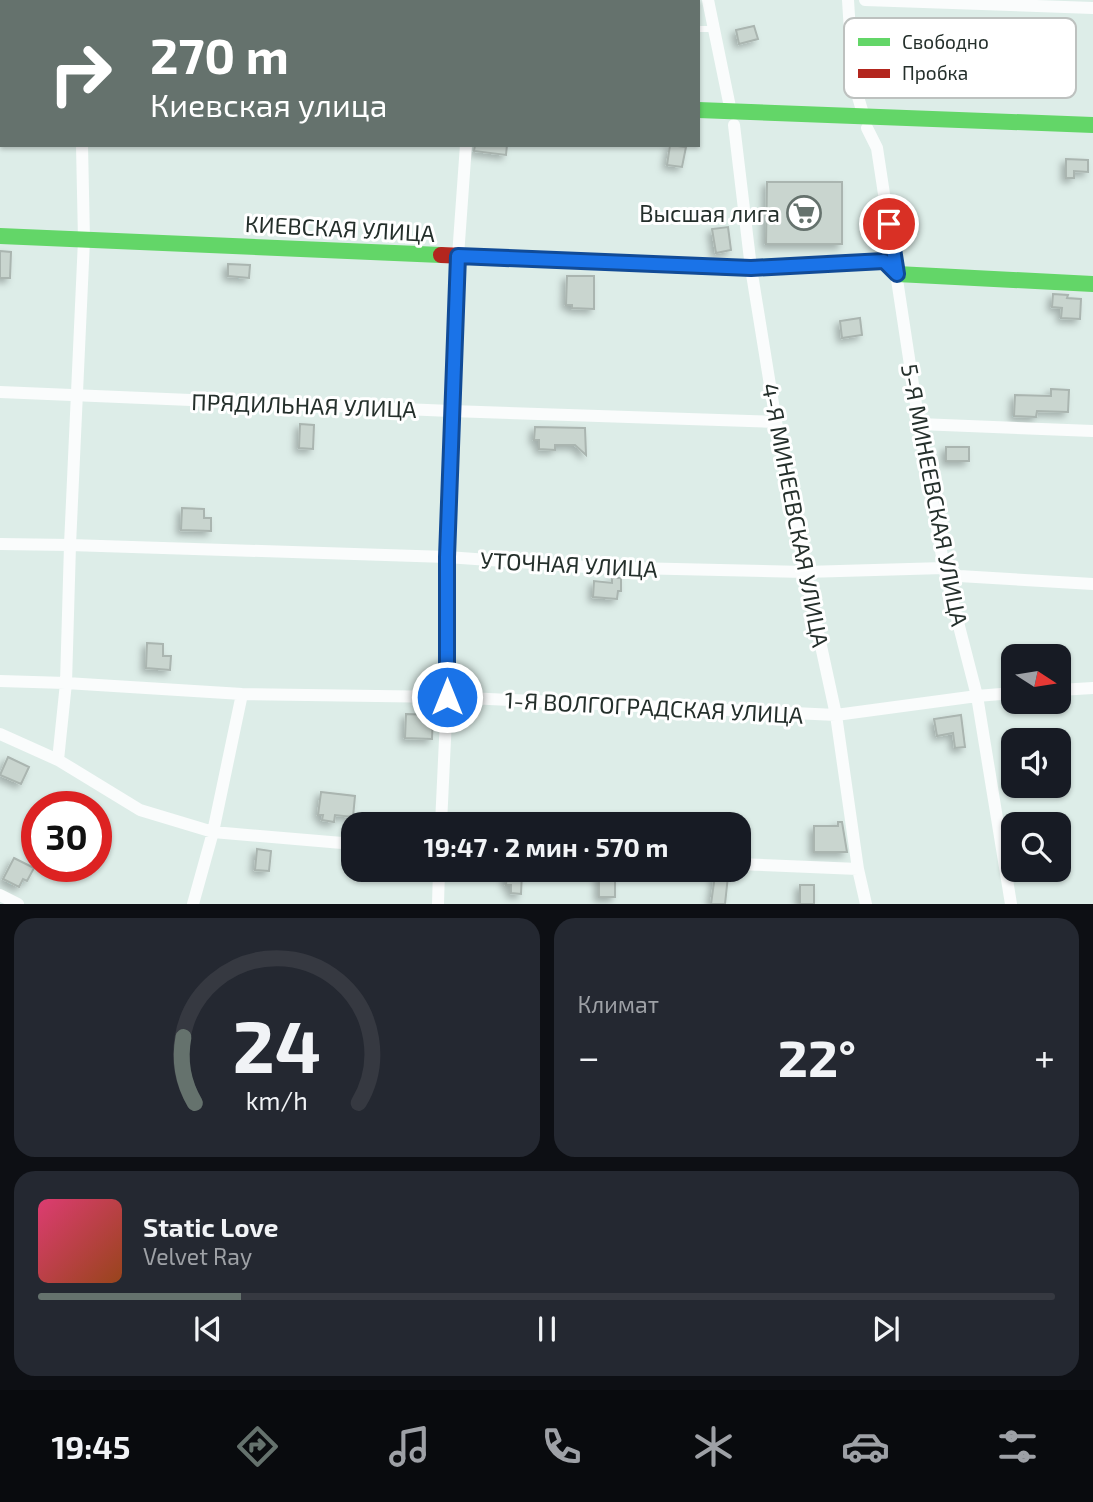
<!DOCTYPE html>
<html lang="ru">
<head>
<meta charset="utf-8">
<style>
	body { margin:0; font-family:"Exo 2",sans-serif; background:#242831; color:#f1f3f6; height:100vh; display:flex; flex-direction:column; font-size:26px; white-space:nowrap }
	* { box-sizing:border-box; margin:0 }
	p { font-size:23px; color:#9ea1a6 }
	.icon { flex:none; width:38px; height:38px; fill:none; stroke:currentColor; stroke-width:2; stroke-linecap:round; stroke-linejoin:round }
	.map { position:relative; height:904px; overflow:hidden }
	.details { display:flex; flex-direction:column; gap:14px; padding:14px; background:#0d0f14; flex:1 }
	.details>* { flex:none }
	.hud { position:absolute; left:0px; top:0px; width:700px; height:147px; box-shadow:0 2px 5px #0004; background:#65726d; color:#fff; overflow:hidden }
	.needle { width:46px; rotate:102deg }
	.controls { position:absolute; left:1001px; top:644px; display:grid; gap:14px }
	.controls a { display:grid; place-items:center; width:70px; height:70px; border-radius:14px; background:#171b24; box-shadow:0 2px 5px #0004; font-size:35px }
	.speed { position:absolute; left:21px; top:791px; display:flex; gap:14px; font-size:35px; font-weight:700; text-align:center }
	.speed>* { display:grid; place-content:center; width:91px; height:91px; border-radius:50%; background:#171b24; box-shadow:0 2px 5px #0004; line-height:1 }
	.speed .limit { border:10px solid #d22; background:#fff; color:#111 }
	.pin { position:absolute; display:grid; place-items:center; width:60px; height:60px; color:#fff; margin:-30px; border:4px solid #fff; border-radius:50%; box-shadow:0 2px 7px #0007 }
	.me { position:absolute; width:77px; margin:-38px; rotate:0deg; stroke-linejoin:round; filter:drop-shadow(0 0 5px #0008) }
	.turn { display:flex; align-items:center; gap:24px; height:147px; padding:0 35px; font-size:32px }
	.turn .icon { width:91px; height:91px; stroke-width:2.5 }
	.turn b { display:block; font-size:49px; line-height:60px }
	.big { font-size:52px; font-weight:700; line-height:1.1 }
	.details .widget { flex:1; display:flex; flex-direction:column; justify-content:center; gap:10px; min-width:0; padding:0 24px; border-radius:21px; background:#242831 }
	.details .dial { align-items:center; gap:0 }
	.dial svg { height:182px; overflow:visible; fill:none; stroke:#363941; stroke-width:7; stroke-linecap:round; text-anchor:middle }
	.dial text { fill:#f1f3f6; stroke:none }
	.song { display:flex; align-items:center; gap:21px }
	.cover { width:84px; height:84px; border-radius:10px; background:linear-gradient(135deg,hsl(340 70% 55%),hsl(20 70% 35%)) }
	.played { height:7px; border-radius:4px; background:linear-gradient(90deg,#65726d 20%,#363941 20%) }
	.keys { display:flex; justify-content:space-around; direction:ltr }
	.heat { display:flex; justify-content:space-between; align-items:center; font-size:38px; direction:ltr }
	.details .tiles { flex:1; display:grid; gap:14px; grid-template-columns:1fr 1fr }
	.widget:last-child { grid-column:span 2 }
	.trip { position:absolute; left:341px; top:812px; width:410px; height:70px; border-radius:21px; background:#171b24; box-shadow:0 2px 5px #0004; font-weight:700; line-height:70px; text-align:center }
	.tab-bar { display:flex; height:112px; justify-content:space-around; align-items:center; background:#090b0e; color:#9ea1a6 }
	.tab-bar .icon { width:49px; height:49px }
	.tab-bar .current { color:#65726d }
	.tab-bar b { font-size:32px; color:#f1f3f6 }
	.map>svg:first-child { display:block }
	.building { fill:#c9d5cf; stroke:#aab5b0; stroke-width:2; filter:url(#shadow) }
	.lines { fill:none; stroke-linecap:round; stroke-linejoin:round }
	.lane { stroke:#fafcfc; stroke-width:6 }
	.street { stroke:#fafcfc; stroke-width:12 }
	.fast { stroke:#63d668; stroke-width:16 }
	.jam { stroke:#b3261e; stroke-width:16 }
	.route-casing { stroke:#114b97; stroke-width:18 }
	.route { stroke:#1a73e8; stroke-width:12 }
	.labels { text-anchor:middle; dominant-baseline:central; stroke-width:6; stroke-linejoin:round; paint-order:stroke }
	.poi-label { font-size:23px; fill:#242f2b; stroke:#fff; text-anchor:end }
	.street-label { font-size:23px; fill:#242f2b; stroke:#fff }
	.key { fill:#fff; stroke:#bdc1bf; stroke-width:2 }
	.key-label { font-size:19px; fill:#242f2b }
</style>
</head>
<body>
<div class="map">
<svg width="1093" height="904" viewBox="0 0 1093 904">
	<defs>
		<filter id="shadow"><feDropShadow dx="-4" dy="4" stdDeviation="3.5" flood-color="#0004"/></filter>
	</defs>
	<rect width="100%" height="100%" fill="#ddede8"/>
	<path class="building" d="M 754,26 L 758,39 L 739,44 L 736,30 Z
		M 475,145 L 507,145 L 506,155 L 474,151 Z
		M 670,145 L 686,147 L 682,167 L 667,165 Z
		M 1066,159 L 1088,160 L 1088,172 L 1074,171 L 1074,178 L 1066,178 Z
		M 767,182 L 842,182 L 842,244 L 766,244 Z
		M 728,227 L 731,250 L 716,253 L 712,229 Z
		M 0,251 L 11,252 L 10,278 L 0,278 Z
		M 228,264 L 250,265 L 249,278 L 228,276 Z
		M 567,276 L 594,276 L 594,309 L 572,308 L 572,305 L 566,305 Z
		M 1053,294 L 1068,295 L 1067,298 L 1081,299 L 1080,319 L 1061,318 L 1062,308 L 1052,307 Z
		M 860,318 L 862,335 L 842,338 L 840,321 Z
		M 1051,389 L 1069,390 L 1068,412 L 1037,411 L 1036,417 L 1014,416 L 1015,395 L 1051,396 Z
		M 300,424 L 314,425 L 313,449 L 299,448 Z
		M 535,427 L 585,428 L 586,455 L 575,445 L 555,445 L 555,450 L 539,449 L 539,440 L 534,440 Z
		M 946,447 L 969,447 L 969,461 L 946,461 Z
		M 182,508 L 204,509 L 204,518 L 211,518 L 211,531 L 181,530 Z
		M 612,578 L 621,578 L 621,591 L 618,591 L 617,599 L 593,597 L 594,581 L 612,583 Z
		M 147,643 L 163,644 L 163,656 L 171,656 L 170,670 L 146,668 Z
		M 406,714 L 433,715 L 432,739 L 405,738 Z
		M 961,715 L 965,747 L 955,748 L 953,733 L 937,736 L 934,719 Z
		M 8,757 L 29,767 L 21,784 L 0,775 Z
		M 321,792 L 355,796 L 353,817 L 335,815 L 334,822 L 322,820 L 323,815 L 318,815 Z
		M 838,822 L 842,822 L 847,852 L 814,852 L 814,826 L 838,826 Z
		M 257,849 L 271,851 L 269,871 L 255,870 Z
		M 14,858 L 34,868 L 27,881 L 23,879 L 19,887 L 3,879 Z
		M 507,871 L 522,872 L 521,894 L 511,893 L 511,885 L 506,885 Z
		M 599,874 L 615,875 L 615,897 L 599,897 Z
		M 715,875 L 728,876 L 725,904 L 711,904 Z
		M 800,885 L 814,885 L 814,904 L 800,904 Z"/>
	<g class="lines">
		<path class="lane" d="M 124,2 L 125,0
			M 698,29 L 714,29
			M 856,88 L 878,76 L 917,77 L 918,66"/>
		<path class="street" d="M 708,0 L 731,112
			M 848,0 L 853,80 L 864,117
			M 865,0 L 1093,8
			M 85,2 L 85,0
			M 474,2 L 474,0
			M 734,125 L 751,268 L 776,422 L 805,572 L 836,715 L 858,869 L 866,904
			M 867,128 L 877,148 L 919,424 L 944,568 L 977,696 L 1011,904
			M 0,392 L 451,411 L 776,422
			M 919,424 L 1093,431
			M 0,544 L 70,545 L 447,557 L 587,567 L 805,572 L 944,568 L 959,576 L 1093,584
			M 0,681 L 66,683 L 242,694 L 447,697 L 836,715 L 977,696 L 1013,693
			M 1059,690 L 1093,688
			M 0,734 L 58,760 L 140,810 L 213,832 L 354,844
			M 58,760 L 66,683 L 70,545 L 84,240 L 82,145
			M 441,824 L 447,697 L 447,557 L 451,411 L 458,256 L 466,145
			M 738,864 L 858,869
			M 0,895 L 18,904
			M 193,904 L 213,832 L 242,694
			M 438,904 L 439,870"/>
		<path class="fast" d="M 0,91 L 2,91
			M 698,110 L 1093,125
			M 0,236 L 441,255
			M 743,268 L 884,261 L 897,274 L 1093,284"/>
		<path class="jam" d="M 441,255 L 743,268"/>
	</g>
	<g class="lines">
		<g class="route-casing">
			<path id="route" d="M 447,697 L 447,557 L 458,256 L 751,268 L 884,261 L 897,274 L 889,224"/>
		</g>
		<use href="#route" class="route"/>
	</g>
	<defs>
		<g id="supermarket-ring" transform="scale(1.75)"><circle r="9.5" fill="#fff" stroke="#65726d" stroke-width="1.5"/><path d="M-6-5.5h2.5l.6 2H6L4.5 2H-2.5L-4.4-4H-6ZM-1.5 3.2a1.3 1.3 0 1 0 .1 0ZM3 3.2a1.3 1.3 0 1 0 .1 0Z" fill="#65726d"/></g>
	</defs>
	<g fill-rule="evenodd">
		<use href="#supermarket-ring" x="804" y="213"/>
	</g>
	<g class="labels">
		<g class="poi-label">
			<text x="780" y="213">Высшая лига</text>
		</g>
		<g class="street-label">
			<text transform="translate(340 228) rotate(3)">КИЕВСКАЯ УЛИЦА</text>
			<text transform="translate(304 405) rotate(2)">ПРЯДИЛЬНАЯ УЛИЦА</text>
			<text transform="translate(935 495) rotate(79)">5-Я МИНЕЕВСКАЯ УЛИЦА</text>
			<text transform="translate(796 515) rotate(79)">4-Я МИНЕЕВСКАЯ УЛИЦА</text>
			<text transform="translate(569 564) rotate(3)">УТОЧНАЯ УЛИЦА</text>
			<text transform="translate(654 707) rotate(3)">1-Я ВОЛГОГРАДСКАЯ УЛИЦА</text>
		</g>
	</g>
	<rect x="844" y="18" width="232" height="80" rx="10" class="key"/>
	<rect x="858" y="38" width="32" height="8" fill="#63d668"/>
	<rect x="858" y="69" width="32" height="9" fill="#b3261e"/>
	<g class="key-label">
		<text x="902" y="49">Свободно</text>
		<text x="902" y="80">Пробка</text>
	</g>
</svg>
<div class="controls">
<a><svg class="needle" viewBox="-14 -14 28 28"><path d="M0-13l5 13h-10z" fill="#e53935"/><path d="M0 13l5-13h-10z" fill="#9ea1a6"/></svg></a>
<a><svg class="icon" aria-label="sound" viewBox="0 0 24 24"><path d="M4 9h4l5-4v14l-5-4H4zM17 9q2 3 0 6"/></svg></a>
<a><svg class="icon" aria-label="search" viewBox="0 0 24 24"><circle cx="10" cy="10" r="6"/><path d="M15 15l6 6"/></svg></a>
</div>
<div class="speed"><div class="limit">30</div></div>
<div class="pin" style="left:889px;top:224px;background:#d93025"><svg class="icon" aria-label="arrive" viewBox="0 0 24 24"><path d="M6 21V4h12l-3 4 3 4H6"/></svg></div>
<svg class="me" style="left:447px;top:697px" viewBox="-20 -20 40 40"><circle r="17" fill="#1a73e8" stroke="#fff" stroke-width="3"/><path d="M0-11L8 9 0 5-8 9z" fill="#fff"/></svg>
<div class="trip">19:47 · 2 мин · 570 m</div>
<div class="hud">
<div class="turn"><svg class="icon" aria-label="right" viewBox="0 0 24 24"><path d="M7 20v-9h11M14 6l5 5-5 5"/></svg><div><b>270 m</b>Киевская улица</div></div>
</div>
</div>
<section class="details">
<div class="tiles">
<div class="widget dial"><svg viewBox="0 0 100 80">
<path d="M14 69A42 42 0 1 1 86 69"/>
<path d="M14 69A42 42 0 0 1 9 40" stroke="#65726d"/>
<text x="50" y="56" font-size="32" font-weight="700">24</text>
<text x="50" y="72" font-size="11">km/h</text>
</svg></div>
<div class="widget"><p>Климат</p>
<div class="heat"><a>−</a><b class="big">22°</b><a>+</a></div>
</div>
<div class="widget">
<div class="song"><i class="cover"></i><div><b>Static Love</b><p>Velvet Ray</p></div></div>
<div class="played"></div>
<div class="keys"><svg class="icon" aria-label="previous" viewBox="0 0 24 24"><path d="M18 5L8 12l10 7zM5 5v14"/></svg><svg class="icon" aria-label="pause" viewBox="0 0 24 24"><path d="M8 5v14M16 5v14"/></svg><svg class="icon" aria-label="next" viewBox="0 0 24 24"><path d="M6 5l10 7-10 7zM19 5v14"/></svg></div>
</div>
</div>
</section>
<nav class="tab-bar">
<b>19:45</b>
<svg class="icon current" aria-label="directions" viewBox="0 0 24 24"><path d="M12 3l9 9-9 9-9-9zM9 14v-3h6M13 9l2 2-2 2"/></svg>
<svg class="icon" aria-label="music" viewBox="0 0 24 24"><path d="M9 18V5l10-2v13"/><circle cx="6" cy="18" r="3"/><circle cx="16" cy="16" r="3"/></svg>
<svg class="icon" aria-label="phone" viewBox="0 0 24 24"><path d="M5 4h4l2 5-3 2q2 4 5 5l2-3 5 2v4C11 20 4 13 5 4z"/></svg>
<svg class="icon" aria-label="climate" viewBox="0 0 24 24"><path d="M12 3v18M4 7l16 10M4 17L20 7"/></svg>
<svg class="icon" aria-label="car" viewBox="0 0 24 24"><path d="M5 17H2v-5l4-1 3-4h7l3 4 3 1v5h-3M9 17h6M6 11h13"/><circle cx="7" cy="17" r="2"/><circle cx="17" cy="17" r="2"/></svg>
<svg class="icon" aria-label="filters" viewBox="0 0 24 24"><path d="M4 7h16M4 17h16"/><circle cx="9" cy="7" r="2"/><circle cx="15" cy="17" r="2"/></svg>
</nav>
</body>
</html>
